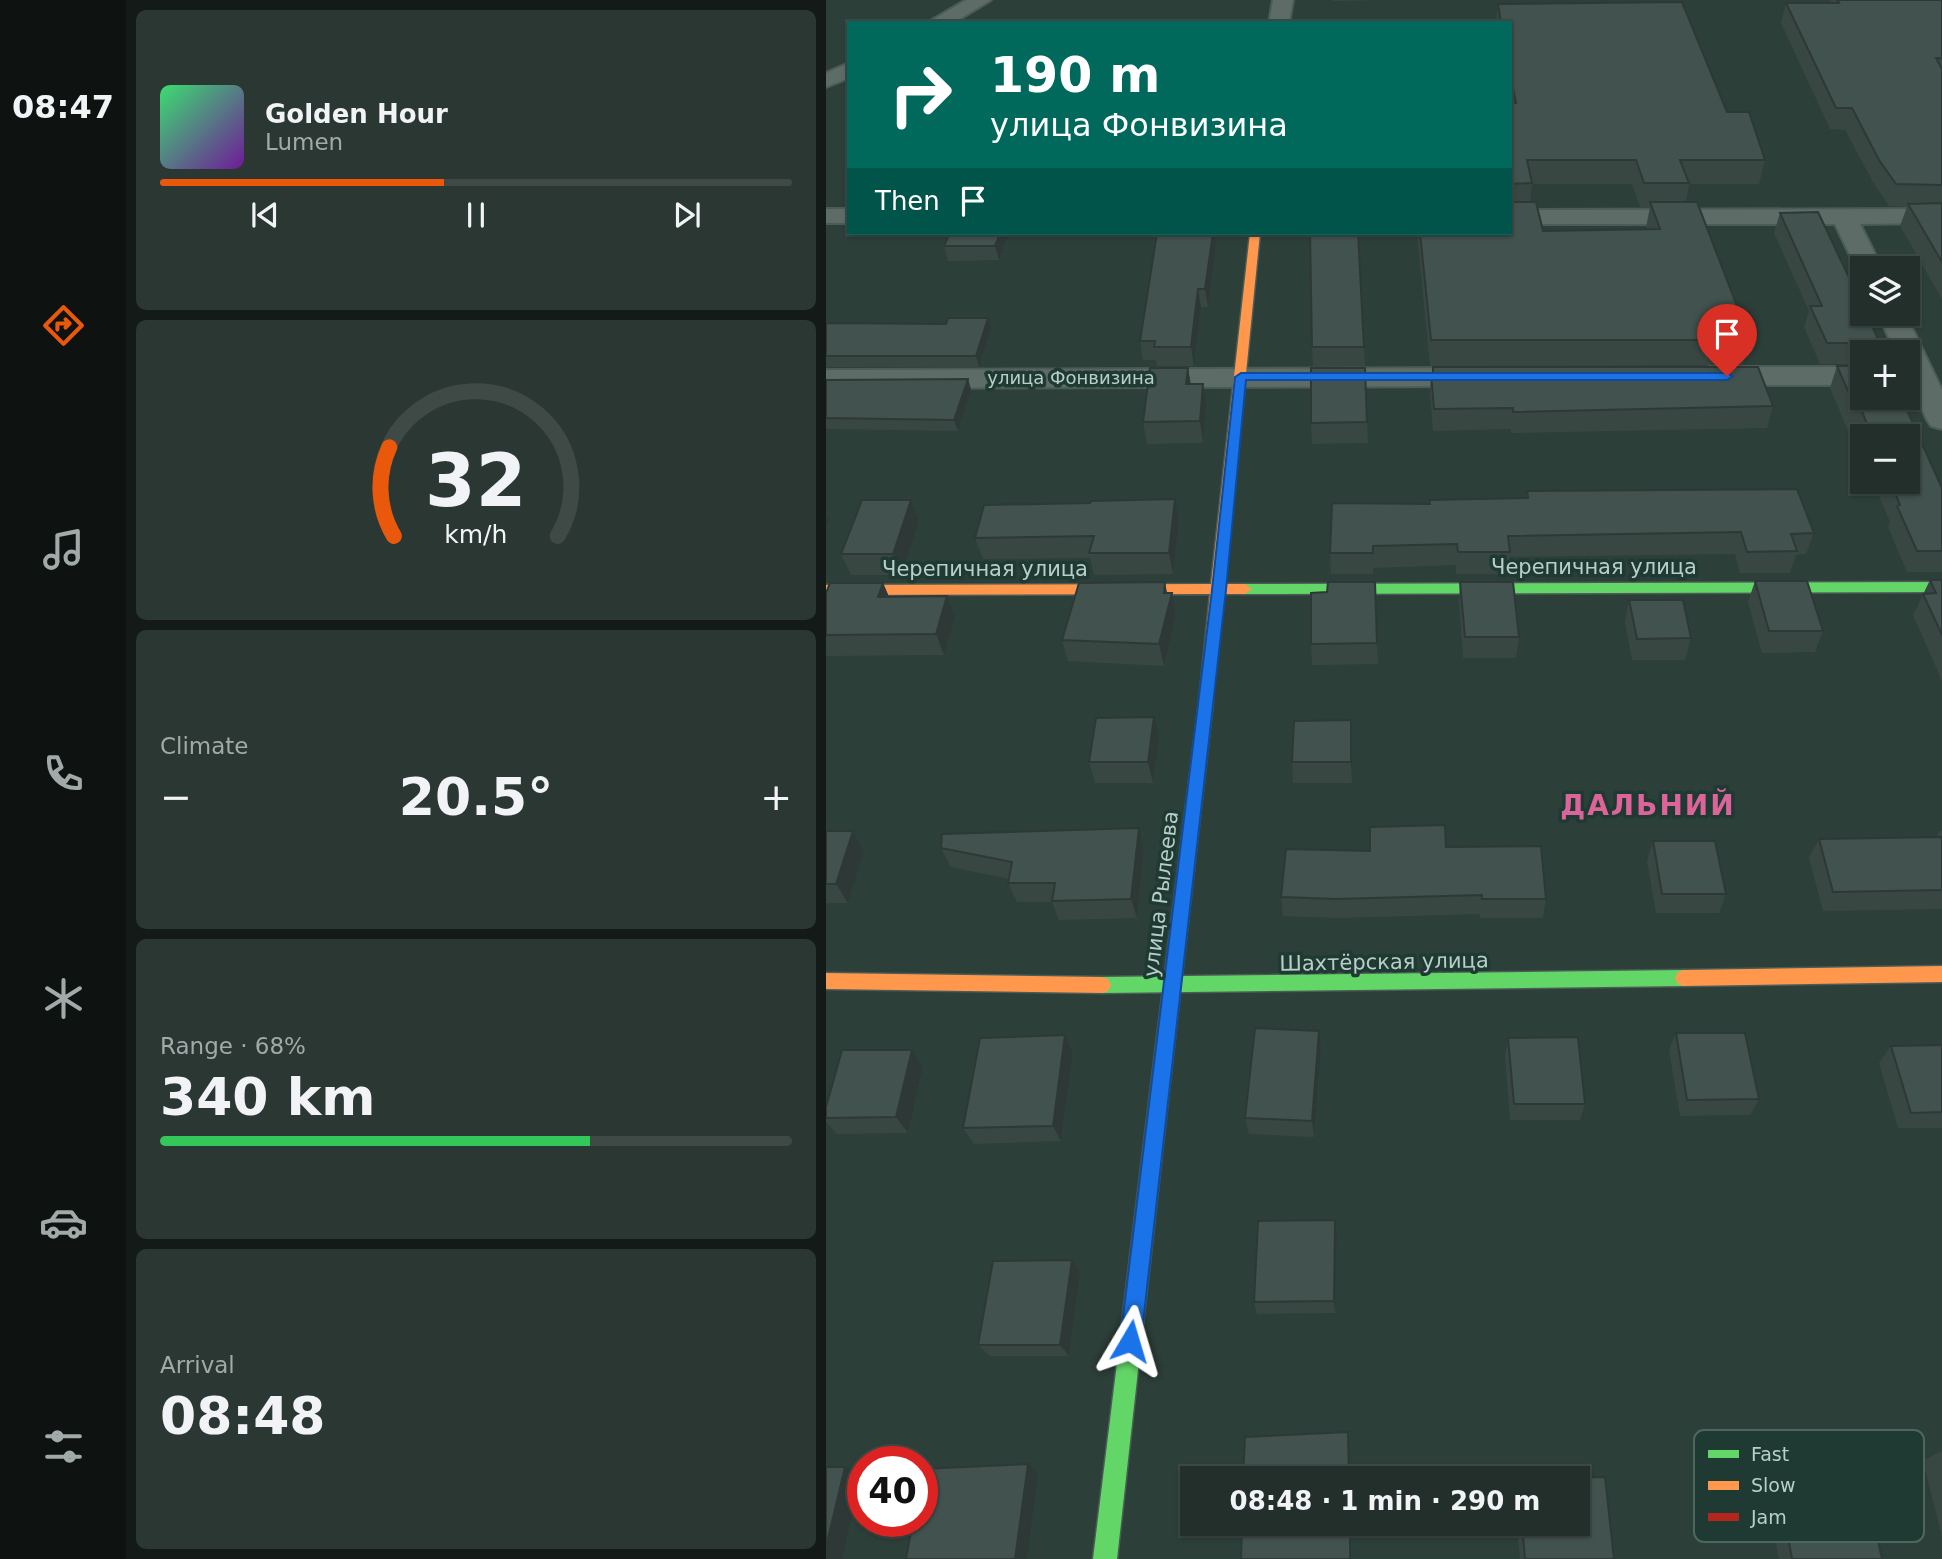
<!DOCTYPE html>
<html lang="en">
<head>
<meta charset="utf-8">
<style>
	body { margin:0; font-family:"DejaVu Sans",sans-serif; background:#2a3733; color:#f1f3f6; height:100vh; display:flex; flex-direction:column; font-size:26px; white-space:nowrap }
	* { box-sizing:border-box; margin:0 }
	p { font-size:23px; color:#a2a9a9 }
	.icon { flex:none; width:38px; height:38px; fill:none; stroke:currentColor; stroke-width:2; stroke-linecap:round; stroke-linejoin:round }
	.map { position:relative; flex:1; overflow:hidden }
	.details { display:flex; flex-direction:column; gap:10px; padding:10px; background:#131a18; width:700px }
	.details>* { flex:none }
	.banner { position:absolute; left:21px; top:21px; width:665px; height:214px; border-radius:0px; box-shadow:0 2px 5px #0004,0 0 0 2px #3f4a47; background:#00695c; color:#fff; overflow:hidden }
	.fabs { position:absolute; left:1024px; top:256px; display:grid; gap:14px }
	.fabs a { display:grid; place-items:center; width:70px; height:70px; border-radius:0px; background:#222f2b; box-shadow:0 2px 5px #0004,0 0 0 2px #3f4a47; font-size:35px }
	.speed { position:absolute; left:21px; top:1446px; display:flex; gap:14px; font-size:35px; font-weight:700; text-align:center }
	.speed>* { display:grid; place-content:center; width:91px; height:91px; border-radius:50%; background:#222f2b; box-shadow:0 2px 5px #0004,0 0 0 2px #3f4a47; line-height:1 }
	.speed .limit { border:10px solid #d22; background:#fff; color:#111 }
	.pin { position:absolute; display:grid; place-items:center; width:60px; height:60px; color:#fff; margin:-72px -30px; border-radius:50% 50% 50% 0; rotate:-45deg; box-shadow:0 0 7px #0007 }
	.pin .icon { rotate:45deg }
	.me { position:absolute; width:77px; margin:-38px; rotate:7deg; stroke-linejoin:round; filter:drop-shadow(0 0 5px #0008) }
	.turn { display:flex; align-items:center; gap:24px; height:147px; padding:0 28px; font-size:32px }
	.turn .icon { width:91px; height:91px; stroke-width:2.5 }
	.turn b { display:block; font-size:49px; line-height:60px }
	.then { display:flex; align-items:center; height:66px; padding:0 28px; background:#0003; gap:14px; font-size:26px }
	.big { font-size:52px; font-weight:700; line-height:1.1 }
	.details .widget { flex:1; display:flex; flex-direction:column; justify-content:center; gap:10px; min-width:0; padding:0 24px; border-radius:10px; background:#2a3733 }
	.details .dial { align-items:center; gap:0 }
	.dial svg { height:182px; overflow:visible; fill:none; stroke:#3f4a47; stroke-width:7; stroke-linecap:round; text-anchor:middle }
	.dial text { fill:#f1f3f6; stroke:none }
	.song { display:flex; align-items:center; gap:21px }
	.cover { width:84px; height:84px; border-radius:10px; background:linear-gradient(135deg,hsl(140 70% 55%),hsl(280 70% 35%)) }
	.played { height:7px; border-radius:4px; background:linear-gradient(90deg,#ea580c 45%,#3f4a47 45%) }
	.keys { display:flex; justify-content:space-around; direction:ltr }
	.heat { display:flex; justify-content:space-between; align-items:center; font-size:38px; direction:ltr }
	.charge { height:10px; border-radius:5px; background:linear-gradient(90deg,#34c759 68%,#3f4a47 0) }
	.trip { position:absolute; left:354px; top:1466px; width:410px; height:70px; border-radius:0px; background:#222f2b; box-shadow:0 2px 5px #0004,0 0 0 2px #3f4a47; font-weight:700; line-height:70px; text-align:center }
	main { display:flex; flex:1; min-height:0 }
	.menu { display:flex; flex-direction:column; width:126px; justify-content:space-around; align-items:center; background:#0e1311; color:#a2a9a9 }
	.menu .icon { width:49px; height:49px }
	.menu .current { color:#ea580c }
	.menu b { font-size:32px; color:#f1f3f6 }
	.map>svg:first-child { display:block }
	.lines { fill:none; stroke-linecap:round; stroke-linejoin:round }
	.street-casing { stroke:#4b5b56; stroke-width:4 }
	.fast-casing { stroke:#4b5b56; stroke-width:3 }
	.slow-casing { stroke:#4b5b56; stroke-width:3 }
	.jam-casing { stroke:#4b5b56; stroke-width:3 }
	.street { fill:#5e6c68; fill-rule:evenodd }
	.fast { fill:#63d668; fill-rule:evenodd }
	.slow { fill:#ff974d; fill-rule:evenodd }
	.jam { fill:#b3261e; fill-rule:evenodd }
	.wall { fill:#394743; fill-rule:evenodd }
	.shaded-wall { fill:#2e3937 }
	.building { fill:#42524e; stroke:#2e3937; stroke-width:2 }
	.route { fill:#1a73e8; stroke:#114b97; stroke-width:2 }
	.labels { text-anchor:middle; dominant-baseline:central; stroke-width:7; stroke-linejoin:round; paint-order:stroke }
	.far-street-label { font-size:18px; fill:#b8cec9; stroke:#1f3a33 }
	.street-label { font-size:21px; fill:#b8cec9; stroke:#1f3a33 }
	.district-label { font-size:28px; font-weight:bold; letter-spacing:2px; fill:#dd6498; stroke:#1f3a33 }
	.key { fill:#1f3a33; stroke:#4d6660; stroke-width:2 }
	.key-label { font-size:19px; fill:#b8cec9 }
</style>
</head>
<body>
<main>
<nav class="menu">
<b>08:47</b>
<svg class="icon current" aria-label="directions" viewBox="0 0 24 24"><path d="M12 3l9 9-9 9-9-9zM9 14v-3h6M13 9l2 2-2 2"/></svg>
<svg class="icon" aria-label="music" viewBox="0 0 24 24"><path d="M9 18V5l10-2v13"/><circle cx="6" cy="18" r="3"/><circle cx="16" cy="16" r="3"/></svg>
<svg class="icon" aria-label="phone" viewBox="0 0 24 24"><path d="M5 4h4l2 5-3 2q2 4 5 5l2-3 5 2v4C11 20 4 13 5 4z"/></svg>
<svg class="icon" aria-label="climate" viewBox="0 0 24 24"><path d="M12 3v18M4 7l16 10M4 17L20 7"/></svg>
<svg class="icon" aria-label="car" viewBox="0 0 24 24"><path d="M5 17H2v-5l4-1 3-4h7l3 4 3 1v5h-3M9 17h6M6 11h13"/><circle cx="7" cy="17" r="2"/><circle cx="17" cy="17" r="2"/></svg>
<svg class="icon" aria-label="filters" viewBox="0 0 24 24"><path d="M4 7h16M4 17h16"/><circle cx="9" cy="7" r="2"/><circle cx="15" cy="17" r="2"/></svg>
</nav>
<section class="details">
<div class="widget">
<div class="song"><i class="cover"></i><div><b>Golden Hour</b><p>Lumen</p></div></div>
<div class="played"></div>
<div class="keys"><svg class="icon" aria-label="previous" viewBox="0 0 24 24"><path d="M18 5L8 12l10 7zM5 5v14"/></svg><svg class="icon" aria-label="pause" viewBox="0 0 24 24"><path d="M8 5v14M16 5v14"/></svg><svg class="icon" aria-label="next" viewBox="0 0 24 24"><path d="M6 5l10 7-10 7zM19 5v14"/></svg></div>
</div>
<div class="widget dial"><svg viewBox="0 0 100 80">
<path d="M14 69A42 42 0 1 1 86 69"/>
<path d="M14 69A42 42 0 0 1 12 30" stroke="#ea580c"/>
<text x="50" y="56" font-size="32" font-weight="700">32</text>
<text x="50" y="72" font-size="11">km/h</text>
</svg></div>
<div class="widget"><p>Climate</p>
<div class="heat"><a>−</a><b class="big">20.5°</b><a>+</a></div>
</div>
<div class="widget"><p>Range · 68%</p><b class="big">340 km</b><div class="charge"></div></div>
<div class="widget"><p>Arrival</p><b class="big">08:48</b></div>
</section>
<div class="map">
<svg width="1116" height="1559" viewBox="0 0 1116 1559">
	<rect width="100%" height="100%" fill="#2d3f39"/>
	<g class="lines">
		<g class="street-casing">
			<path id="street" d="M 140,0 L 165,0 L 127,23 L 101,23 Z
				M 447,0 L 467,0 L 463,23 L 443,23 Z
				M 23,63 L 23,78 L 0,87 L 0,73 Z
				M 0,209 L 23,209 L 23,223 L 0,223 Z
				M 1116,209 L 1116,223 L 1034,224 L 1056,268 L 1036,268 L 1036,274 L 1030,268 L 1009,224 L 684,224 L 684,210 Z
				M 1052,313 L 1079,313 L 1116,390 L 1116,429 L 1105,426 L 1101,420 L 1082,378 L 1082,352 L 1069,352 Z
				M 884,367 L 1036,367 L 1036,385 L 884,385 L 874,382 L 870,376 L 874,370 Z
				M 656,368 L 666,371 L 670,377 L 666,383 L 656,386 L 0,388 L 0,370 Z"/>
		</g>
		<g class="fast-casing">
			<path id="fast" d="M 1116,582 L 1116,592 L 419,594 L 412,589 L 419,584 Z
				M 858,970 L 864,972 L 867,978 L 864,984 L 858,986 L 276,993 L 270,991 L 267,985 L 270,979 L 276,977 Z
				M 340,1029 L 346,1031 L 349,1037 L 291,1559 L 267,1559 L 331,1037 L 334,1031 Z"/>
		</g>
		<g class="slow-casing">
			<path id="slow" d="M 424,233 L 434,233 L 399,584 L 419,584 L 426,589 L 419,594 L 398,594 L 385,706 L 380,708 L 373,702 L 384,594 L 0,595 L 0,585 L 385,584 Z
				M 1116,966 L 1116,982 L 858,986 L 852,984 L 849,978 L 852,972 L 858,970 Z
				M 0,973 L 276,977 L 282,979 L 285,985 L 282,991 L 276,993 L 0,989 Z"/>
		</g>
		<g class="jam-casing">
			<path id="jam" d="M 380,696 L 387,702 L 349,1037 L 346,1043 L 340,1045 L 334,1043 L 331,1037 L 373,702 Z"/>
		</g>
		<use href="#street" class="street"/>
		<use href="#fast" class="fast"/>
		<use href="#slow" class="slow"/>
		<use href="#jam" class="jam"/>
	</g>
	<path class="wall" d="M 507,0 L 561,0 L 507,1 Z
		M 1005,0 L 1116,0 L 1116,299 L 1074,226 L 1081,207 L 1063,206 L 1047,182 L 1019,130 L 1004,129 L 955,23 L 960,3 L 1004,3 Z
		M 672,4 L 901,112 L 939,160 L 933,184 L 863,184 L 860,202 L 924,340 L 917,365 L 604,366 L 592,243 L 592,233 L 684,233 L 684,23 L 670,23 ZM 706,184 L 806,184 L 814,207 L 824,207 L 820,227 L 821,229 L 717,231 L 704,202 Z
		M 954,213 L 1058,352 L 1036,352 L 1036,364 L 994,364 L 978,327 L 983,311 L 948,233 Z
		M 183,233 L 173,260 L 122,261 L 118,246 Z
		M 387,233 L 389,233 L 390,245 L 382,307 L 375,307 L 368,366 L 331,366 L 330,360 L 317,360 L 314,341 Z
		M 0,323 L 165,329 L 153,367 L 0,367 Z
		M 486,347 L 538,347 L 539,366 L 487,366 Z
		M 1011,366 L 1085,408 L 1083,414 L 1116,488 L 1116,572 L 1081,572 L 1062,527 L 1064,522 L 1047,481 L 1082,481 L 1082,436 L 1036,436 L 1036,453 L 1027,431 L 1022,431 L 1004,388 Z
		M 607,367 L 947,406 L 941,428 L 685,433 L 685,429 L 607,431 L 604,394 L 605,373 L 607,373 Z
		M 362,368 L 365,384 L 380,405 L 377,443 L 321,444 L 317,422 Z
		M 142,379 L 145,390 L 132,431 L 0,429 L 0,380 Z
		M 541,422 L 542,443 L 486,444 L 485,423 Z
		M 701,491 L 988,533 L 980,554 L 970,555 L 964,573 L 914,573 L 909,554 L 684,557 L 682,574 L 630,574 L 630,565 L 547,568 L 547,574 L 505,574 L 504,553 L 603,504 L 700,498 Z
		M 349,499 L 353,520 L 347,574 L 268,575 L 264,558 L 157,559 L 149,538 L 264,503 Z
		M 85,500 L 93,521 L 76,575 L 25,575 L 15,554 Z
		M 1104,580 L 1116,580 L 1116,681 L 1087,615 Z
		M 929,581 L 997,631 L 989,652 L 936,653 L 922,602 Z
		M 634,582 L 693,637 L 690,658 L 637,658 L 633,603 Z
		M 57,583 L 63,597 L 129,617 L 118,655 L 0,656 L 0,593 Z
		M 501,592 L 551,643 L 552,664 L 486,665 L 485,644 Z
		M 341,593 L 346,593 L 350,614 L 338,666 L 242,661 L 236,640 Z
		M 803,600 L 865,638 L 859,660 L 806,660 L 799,622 Z
		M 333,738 L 327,783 L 269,783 L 263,762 Z
		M 526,741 L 526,783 L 467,783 L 466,762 Z
		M 313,828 L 318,848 L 311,918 L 233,920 L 226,902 L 191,902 L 182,883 L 183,879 L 125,867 L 115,848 Z
		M 0,831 L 27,831 L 38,851 L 22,903 L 0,903 Z
		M 1114,831 L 1116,831 L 1116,909 L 997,911 L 983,858 L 993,839 L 1110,837 Z
		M 827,841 L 900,894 L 893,913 L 830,913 L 821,861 Z
		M 620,847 L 720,899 L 717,918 L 654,918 L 654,914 L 511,918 L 457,916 L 455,897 L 544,851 Z
		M 493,1031 L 495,1048 L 488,1137 L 423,1134 L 419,1118 Z
		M 850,1033 L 933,1099 L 924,1115 L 854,1116 L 843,1050 Z
		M 239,1035 L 247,1053 L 235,1141 L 148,1144 L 137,1128 Z
		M 682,1038 L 759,1104 L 754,1120 L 684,1120 L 679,1055 Z
		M 1116,1045 L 1116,1128 L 1072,1128 L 1053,1063 L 1065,1046 Z
		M 86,1050 L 97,1067 L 82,1133 L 11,1134 L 0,1122 L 0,1107 Z
		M 509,1220 L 511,1234 L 509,1313 L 431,1314 L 428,1302 Z
		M 254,1273 L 243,1356 L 164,1356 L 152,1345 Z
		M 1113,1452 L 1116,1452 L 1116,1536 L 1097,1461 Z
		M 948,1459 L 1056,1559 L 953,1559 L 936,1467 Z
		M 691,1524 L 751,1524 L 788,1559 L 694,1559 Z"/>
	<path class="shaded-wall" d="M 174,233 L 183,233 L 173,260 L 169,246 Z
		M 387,233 L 389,233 L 390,245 L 382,307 L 379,289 Z
		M 372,289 L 375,307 L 368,366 L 365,347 Z
		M 162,318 L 165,329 L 153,367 L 150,356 Z
		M 362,368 L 365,390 L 360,384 Z
		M 142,379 L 145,390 L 132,431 L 128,420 Z
		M 377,384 L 380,405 L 377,443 L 374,421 Z
		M 349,499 L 353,520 L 347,574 L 343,553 Z
		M 85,500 L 93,521 L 76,575 L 67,554 Z
		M 0,514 L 3,520 L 0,527 Z
		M 339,582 L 343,603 L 346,593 L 350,614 L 338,666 L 333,644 Z
		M 57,583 L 66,604 L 52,597 Z
		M 121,596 L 129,617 L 118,655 L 110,634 Z
		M 328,717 L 333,738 L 327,783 L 322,762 Z
		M 525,720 L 526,741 L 526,783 L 525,762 Z
		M 313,828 L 318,848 L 311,918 L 305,899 Z
		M 27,831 L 38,851 L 22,903 L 10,884 Z
		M 493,1031 L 495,1048 L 488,1137 L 486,1121 Z
		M 239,1035 L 247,1053 L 235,1141 L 227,1126 Z
		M 86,1050 L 97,1067 L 82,1133 L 70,1117 Z
		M 509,1220 L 511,1234 L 509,1313 L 508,1301 Z
		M 246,1260 L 254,1273 L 243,1356 L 234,1345 Z
		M 522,1432 L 523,1441 L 524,1479 L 523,1479 Z
		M 202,1464 L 212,1473 L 201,1559 L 189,1559 Z
		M 19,1467 L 35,1475 L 16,1559 L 0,1559 L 0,1547 Z
		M 524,1524 L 525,1524 L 525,1559 L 524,1559 Z"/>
	<path class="building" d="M 1011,0 L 1116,0 L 1116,58 L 1110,58 L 1116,69 L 1116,185 L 1070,184 L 1053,160 L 1026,108 L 1010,108 L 960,3 L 1013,3 Z
		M 856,2 L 901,112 L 923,112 L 939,160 L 854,160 L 863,183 L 818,183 L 810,160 L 701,160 L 706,183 L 684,184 L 684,103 L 690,103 L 684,73 L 684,23 L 675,23 L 672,4 Z
		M 684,201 L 686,202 L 710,202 L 717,231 L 834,229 L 824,202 L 871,202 L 924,340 L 605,340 L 594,233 L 684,233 Z
		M 1116,203 L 1116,262 L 1082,204 Z
		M 992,212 L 1036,305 L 1036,313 L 1040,313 L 1058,352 L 1046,352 L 1046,346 L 1043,343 L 1001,343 L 984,306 L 996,306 L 954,213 Z
		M 124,233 L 174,233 L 169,246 L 118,246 Z
		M 331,233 L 387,233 L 379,289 L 372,289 L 365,347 L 328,347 L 329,341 L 314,341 Z
		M 484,233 L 532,233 L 538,347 L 486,347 Z
		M 122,318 L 162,318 L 150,356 L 0,356 L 0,323 L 120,324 Z
		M 1011,366 L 1036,366 L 1036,397 L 1080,397 L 1085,408 L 1080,408 L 1116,488 L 1116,551 L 1091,551 L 1071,506 L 1074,505 L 1064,481 L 1082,481 L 1082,436 L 1046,436 L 1035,409 L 1030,409 Z
		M 607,367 L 932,367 L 947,406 L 687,412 L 687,408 L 608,409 L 605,373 L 607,373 Z
		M 324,368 L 362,368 L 360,384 L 377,384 L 374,421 L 317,422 Z
		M 485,368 L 539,368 L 541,422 L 485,423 Z
		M 142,379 L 128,420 L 0,418 L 0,380 Z
		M 971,489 L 988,533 L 965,534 L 971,551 L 921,552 L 915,532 L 682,536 L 684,552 L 632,552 L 631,544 L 547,546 L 547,553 L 504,553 L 506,503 L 604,504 L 603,500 L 702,498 L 701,491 Z
		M 349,499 L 343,553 L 263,553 L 268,536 L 149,538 L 158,505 L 264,503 L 265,501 Z
		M 36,500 L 85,500 L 67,554 L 15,554 Z
		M 1104,580 L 1116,580 L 1116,635 L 1097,594 L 1110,593 Z
		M 929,581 L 981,581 L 997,631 L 943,631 Z
		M 339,582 L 338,593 L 346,593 L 333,644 L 236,640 L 253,583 Z
		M 502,582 L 549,582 L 551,643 L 485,644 L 485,593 L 501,592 Z
		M 634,582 L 687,582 L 693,637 L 639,637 Z
		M 4,583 L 57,583 L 52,597 L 121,596 L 110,634 L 0,635 L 0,593 Z
		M 803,600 L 857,600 L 865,638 L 811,639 Z
		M 328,717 L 322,762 L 263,762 L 270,718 Z
		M 525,720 L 525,762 L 466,762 L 468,721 Z
		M 619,825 L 620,847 L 715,846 L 720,899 L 656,899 L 656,895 L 510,899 L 455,897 L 460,849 L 544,851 L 544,827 Z
		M 313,828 L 305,899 L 226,901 L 229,883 L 182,883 L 186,862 L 115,848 L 116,834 Z
		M 0,831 L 27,831 L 10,884 L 0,884 Z
		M 1116,837 L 1116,890 L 1007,892 L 993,839 Z
		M 827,841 L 889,841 L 900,894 L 836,894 Z
		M 429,1028 L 493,1031 L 486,1121 L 419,1118 Z
		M 850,1033 L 919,1033 L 933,1099 L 861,1100 Z
		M 239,1035 L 227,1126 L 137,1128 L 154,1038 Z
		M 752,1037 L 759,1104 L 688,1104 L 682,1038 Z
		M 1116,1045 L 1116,1112 L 1085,1113 L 1065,1046 Z
		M 16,1050 L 86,1050 L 70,1117 L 0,1118 L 0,1107 Z
		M 509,1220 L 508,1301 L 428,1302 L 432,1221 Z
		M 246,1260 L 234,1345 L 152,1345 L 167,1261 Z
		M 522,1432 L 523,1479 L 417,1479 L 419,1437 Z
		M 1034,1458 L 1056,1559 L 966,1559 L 948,1459 Z
		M 202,1464 L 189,1559 L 80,1559 L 87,1521 L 96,1521 L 96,1469 Z
		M 0,1467 L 19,1467 L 0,1547 Z
		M 779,1477 L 788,1559 L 699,1559 L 696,1524 L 751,1524 L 751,1479 L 693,1478 Z
		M 416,1524 L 524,1524 L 524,1559 L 415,1559 Z"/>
	<path class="route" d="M 415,373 L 901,373 L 907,376 L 901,380 L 420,380 L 400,590 L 315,1341 L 312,1348 L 304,1351 L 297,1348 L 294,1341 L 386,590 L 409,377 Z"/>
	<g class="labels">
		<g class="far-street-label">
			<text x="245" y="377">улица Фонвизина</text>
		</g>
		<g class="street-label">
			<text x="768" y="567">Черепичная улица</text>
			<text x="159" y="569">Черепичная улица</text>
			<text transform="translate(335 894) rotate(-83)">улица Рылеева</text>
			<text transform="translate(558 962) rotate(-1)">Шахтёрская улица</text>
		</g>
		<g class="district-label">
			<text x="822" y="805">ДАЛЬНИЙ</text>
		</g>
	</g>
	<rect x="868" y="1430" width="230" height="112" rx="10" class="key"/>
	<rect x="882" y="1450" width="31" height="8" fill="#63d668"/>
	<rect x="882" y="1481" width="31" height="9" fill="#ff974d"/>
	<rect x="882" y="1513" width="31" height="8" fill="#b3261e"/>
	<g class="key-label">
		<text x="925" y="1461">Fast</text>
		<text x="925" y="1492">Slow</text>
		<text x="925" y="1524">Jam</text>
	</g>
</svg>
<div class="fabs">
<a><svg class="icon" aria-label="layers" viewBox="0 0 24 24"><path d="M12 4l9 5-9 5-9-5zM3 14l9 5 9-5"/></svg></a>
<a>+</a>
<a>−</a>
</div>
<div class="speed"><div class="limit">40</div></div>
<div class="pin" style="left:901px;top:376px;background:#d93025"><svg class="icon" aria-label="arrive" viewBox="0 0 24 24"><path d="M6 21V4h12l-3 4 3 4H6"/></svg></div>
<svg class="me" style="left:304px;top:1341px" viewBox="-20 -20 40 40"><path d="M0-17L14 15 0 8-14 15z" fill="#1a73e8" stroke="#fff" stroke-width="4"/></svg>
<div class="trip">08:48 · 1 min · 290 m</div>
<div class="banner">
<div class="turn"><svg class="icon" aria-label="right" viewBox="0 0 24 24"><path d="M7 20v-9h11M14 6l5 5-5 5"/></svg><div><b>190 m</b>улица Фонвизина</div></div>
<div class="then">Then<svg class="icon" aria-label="arrive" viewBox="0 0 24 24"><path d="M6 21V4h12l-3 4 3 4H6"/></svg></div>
</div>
</div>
</main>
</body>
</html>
